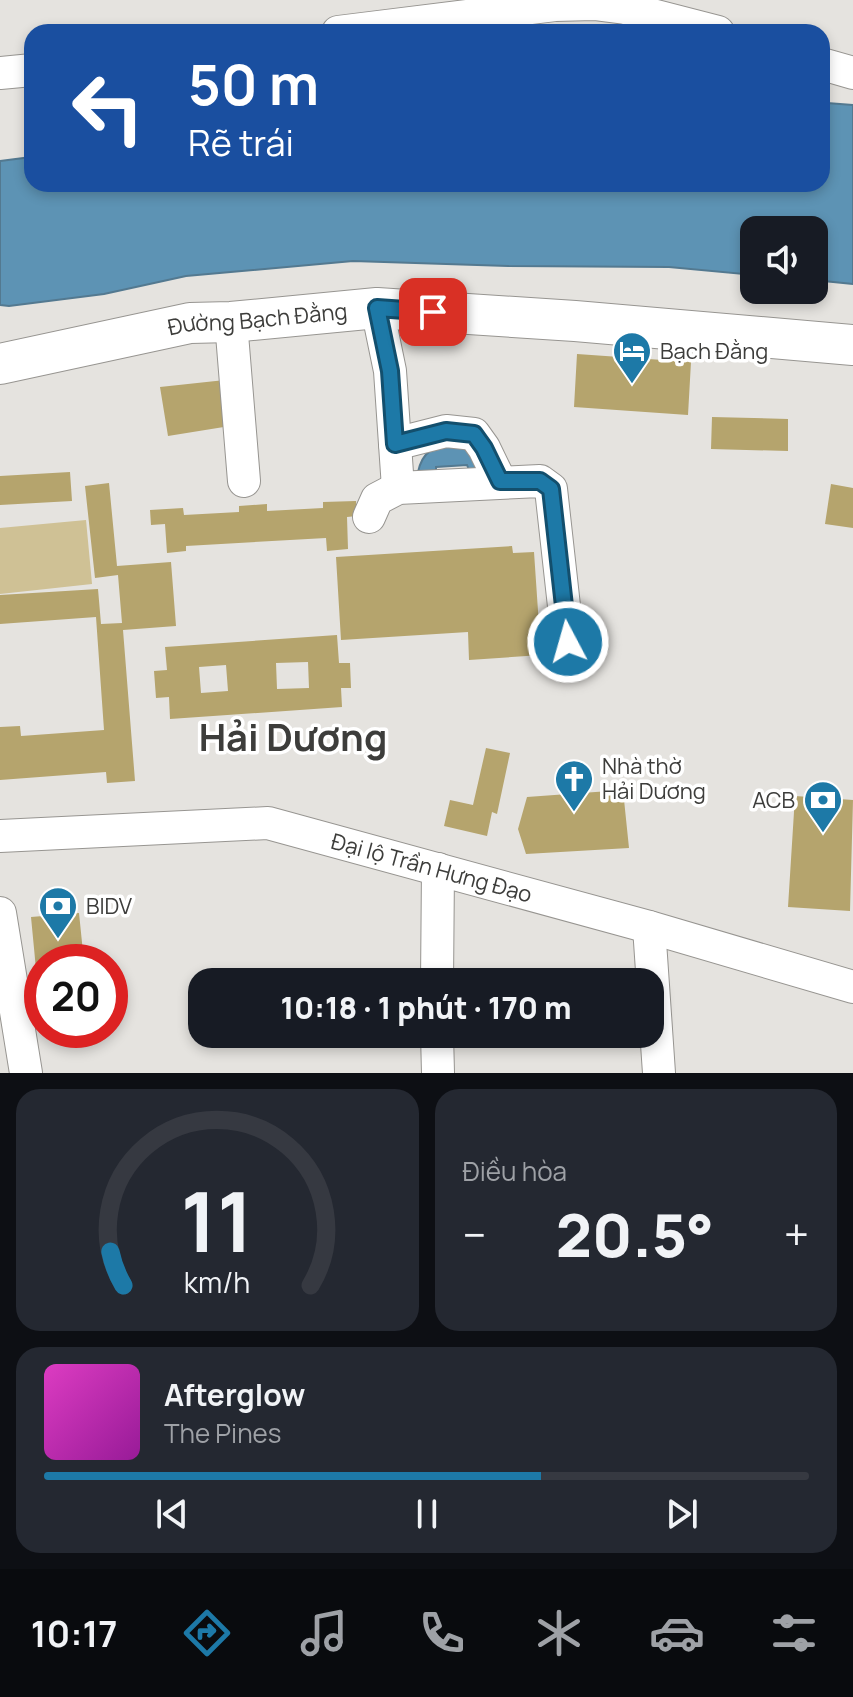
<!DOCTYPE html>
<html lang="vi">
<head>
<meta charset="utf-8">
<style>
	body { margin:0; font-family:Manrope,sans-serif; background:#242831; color:#f1f3f6; height:100vh; display:flex; flex-direction:column; font-size:30px; white-space:nowrap }
	* { box-sizing:border-box; margin:0 }
	p { font-size:26px; color:#9ea1a6 }
	.icon { flex:none; width:44px; height:44px; fill:none; stroke:currentColor; stroke-width:2; stroke-linecap:round; stroke-linejoin:round }
	.map { position:relative; height:1073px; overflow:hidden }
	.details { display:flex; flex-direction:column; gap:16px; padding:16px; background:#0d0f14; flex:1 }
	.details>* { flex:none }
	.top-card { position:absolute; left:24px; top:24px; width:806px; height:168px; border-radius:24px; box-shadow:0 4px 12px #0003; background:#1a4fa0; color:#fff; overflow:hidden }
	.tools { position:absolute; left:740px; top:216px; display:grid; gap:16px }
	.tools a { display:grid; place-items:center; width:88px; height:88px; border-radius:16px; background:#171b24; box-shadow:0 4px 12px #0003; font-size:40px }
	.speed { position:absolute; left:24px; top:944px; display:flex; gap:16px; font-size:40px; font-weight:700; text-align:center }
	.speed>* { display:grid; place-content:center; width:104px; height:104px; border-radius:50%; background:#171b24; box-shadow:0 4px 12px #0003; line-height:1 }
	.speed .limit { border:12px solid #d22; background:#fff; color:#111 }
	.pin { position:absolute; display:grid; place-items:center; width:68px; height:68px; color:#fff; margin:-34px; border-radius:16px; box-shadow:0 4px 12px #0006 }
	.me { position:absolute; width:88px; margin:-44px; rotate:354deg; stroke-linejoin:round; filter:drop-shadow(0 0 6px #0008) }
	.turn { display:flex; align-items:center; gap:28px; height:168px; padding:0 32px; font-size:36px }
	.turn .icon { width:104px; height:104px; stroke-width:2.5 }
	.turn b { display:block; font-size:56px; line-height:68px }
	.big { font-size:60px; font-weight:800; line-height:1.1 }
	.details .tile { flex:1; display:flex; flex-direction:column; justify-content:center; gap:12px; min-width:0; padding:0 28px; border-radius:24px; background:#242831 }
	.details .dial { align-items:center; gap:0 }
	.dial svg { height:208px; overflow:visible; fill:none; stroke:#363941; stroke-width:7; stroke-linecap:round; text-anchor:middle }
	.dial text { fill:#f1f3f6; stroke:none }
	.song { display:flex; align-items:center; gap:24px }
	.cover { width:96px; height:96px; border-radius:12px; background:linear-gradient(135deg,hsl(310 70% 55%),hsl(300 70% 35%)) }
	.played { height:8px; border-radius:4px; background:linear-gradient(90deg,#1d79a7 65%,#363941 65%) }
	.keys { display:flex; justify-content:space-around; direction:ltr }
	.heat { display:flex; justify-content:space-between; align-items:center; font-size:44px; direction:ltr }
	.details .tiles { flex:1; display:grid; gap:16px; grid-template-columns:1fr 1fr }
	.tile:last-child { grid-column:span 2 }
	.trip { position:absolute; left:188px; top:968px; width:476px; height:80px; border-radius:24px; background:#171b24; box-shadow:0 4px 12px #0003; font-weight:800; line-height:80px; text-align:center }
	.tabs { display:flex; height:128px; justify-content:space-around; align-items:center; background:#090b0e; color:#9ea1a6 }
	.tabs .icon { width:56px; height:56px }
	.tabs .on { color:#1d79a7 }
	.tabs b { font-size:36px; color:#f1f3f6 }
	.map>svg:first-child { display:block }
	.green { fill:#cfc195 }
	.water { fill:#5d93b4; stroke:#537990; stroke-width:2 }
	.building { fill:#b5a46d; fill-rule:evenodd }
	.lines { fill:none; stroke-linecap:round; stroke-linejoin:round }
	.minor-casing { stroke:#979591; stroke-width:34 }
	.major-casing { stroke:#979591; stroke-width:42 }
	.minor { stroke:#fff; stroke-width:32 }
	.major { stroke:#fff; stroke-width:40 }
	.route-casing { stroke:#134f6d; stroke-width:20 }
	.route { stroke:#1d79a7; stroke-width:14 }
	.labels { text-anchor:middle; dominant-baseline:central; stroke-width:7; stroke-linejoin:round; paint-order:stroke }
	.street-label { font-size:22px; fill:#3d3d3b; stroke:#fff }
	.poi-label { font-size:22px; fill:#3d3d3b; stroke:#fff; text-anchor:start }
	.town-label { font-size:38px; font-weight:bold; fill:#3d3d3b; stroke:#fff }
</style>
</head>
<body>
<div class="map">
<svg width="853" height="1073" viewBox="0 0 853 1073">
	<rect width="100%" height="100%" fill="#e5e3df"/>
	<path class="green" d="M 86,520 L 92,584 L 0,594 L 0,528 Z"/>
	<path class="water" d="M 822,100 L 827,103 L 853,105 L 853,284 L 814,280 L 814,230 L 754,230 L 754,275 L 669,267 L 508,266 L 353,261 L 186,276 L 104,294 L 9,306 L 0,305 L 0,161 L 32,157 L 32,184 L 822,184 Z
		M 463,440 L 486,468 L 469,470 L 467,465 L 436,467 L 436,471 L 418,472 C 424,445 440,447 463,440 Z"/>
	<path class="building" d="M 577,354 L 691,362 L 688,415 L 574,407 Z
		M 225,380 L 230,426 L 168,436 L 160,387 Z
		M 712,417 L 788,419 L 788,451 L 711,449 Z
		M 70,472 L 72,501 L 0,505 L 0,476 Z
		M 109,483 L 117,566 L 171,562 L 176,626 L 123,630 L 135,781 L 107,783 L 106,772 L 0,780 L 0,727 L 20,726 L 21,736 L 104,730 L 96,617 L 0,624 L 0,595 L 98,589 L 101,624 L 122,623 L 118,575 L 95,578 L 85,486 Z
		M 831,484 L 853,488 L 853,528 L 825,524 Z
		M 356,501 L 357,516 L 347,517 L 348,549 L 327,551 L 326,538 L 186,546 L 186,551 L 167,553 L 165,524 L 151,525 L 150,510 L 183,508 L 184,515 L 239,512 L 239,506 L 267,504 L 267,511 L 323,508 L 323,502 Z
		M 512,546 L 513,553 L 534,552 L 541,655 L 469,660 L 468,632 L 341,640 L 336,557 Z
		M 337,635 L 339,663 L 350,663 L 351,688 L 341,688 L 342,707 L 170,719 L 169,697 L 156,698 L 154,671 L 167,670 L 165,647 ZM 308,662 L 309,688 L 277,689 L 276,663 ZM 226,665 L 228,691 L 201,693 L 199,667 Z
		M 486,748 L 510,753 L 497,814 L 492,812 L 487,836 L 444,826 L 450,800 L 473,805 Z
		M 623,790 L 629,848 L 526,854 L 518,829 L 527,797 Z
		M 795,796 L 853,800 L 850,911 L 788,907 Z
		M 79,913 L 84,962 L 42,962 L 42,989 L 38,990 L 31,917 Z"/>
	<g class="lines">
		<g class="minor-casing">
			<g id="minor">
				<path d="M 338,32 L 555,5 L 594,4 L 625,8 L 718,32"/>
				<path d="M 822,64 L 853,73"/>
				<path d="M 0,73 L 32,70"/>
				<path d="M 377,308 L 390,371 L 398,488"/>
				<path d="M 231,322 L 244,481"/>
				<path d="M 395,444 L 446,431 L 474,434 L 484,448 L 500,481"/>
				<path d="M 369,517 L 377,499 L 398,488 L 540,481 L 551,489 L 568,642"/>
				<path id="s1" d="M 0,836 L 268,823 L 649,927 L 853,987"/>
				<path d="M 0,913 L 26,1073"/>
				<path d="M 649,927 L 659,1073"/>
				<path d="M 437,982 L 438,869"/>
				<path d="M 437,1034 L 438,1073"/>
			</g>
		</g>
		<g class="major-casing">
			<g id="major">
				<path id="s2" d="M 0,364 L 190,323 L 231,322 L 377,308 L 575,321 L 853,345"/>
			</g>
		</g>
		<use href="#minor" class="minor"/>
		<use href="#major" class="major"/>
	</g>
	<g class="lines">
		<g class="route-casing">
			<path id="route" d="M 433,312 L 377,308 L 390,371 L 395,444 L 446,431 L 474,434 L 484,448 L 500,481 L 540,481 L 551,489 L 568,642"/>
		</g>
		<use href="#route" class="route"/>
	</g>
	<defs>
		<g id="hotel-pin" transform="scale(2)"><path d="M0 17L-7.5 6A9.5 9.5 0 1 1 7.5 6Z" fill="#1d79a7" stroke="#fff"/><path d="M-6-4.5h1.5V1H6V5H4.5V3h-9V5H-6ZM-4 0a1.8 1.8 0 1 1 3.6 0ZM.5 0V-2.5h3Q6-2.5 6 0Z" fill="#fff"/></g>
		<g id="church-pin" transform="scale(2)"><path d="M0 17L-7.5 6A9.5 9.5 0 1 1 7.5 6Z" fill="#1d79a7" stroke="#fff"/><path d="M-1.2-6h2.4v3.5h3.3v2.4h-3.3V6h-2.4V-.1h-3.3v-2.4h3.3Z" fill="#fff"/></g>
		<g id="bank-pin" transform="scale(2)"><path d="M0 17L-7.5 6A9.5 9.5 0 1 1 7.5 6Z" fill="#1d79a7" stroke="#fff"/><path d="M-6-4H6V4H-6ZM0-2.3a2.3 2.3 0 1 0 0 4.6a2.3 2.3 0 1 0 0-4.6Z" fill="#fff"/></g>
	</defs>
	<g fill-rule="evenodd">
		<use href="#hotel-pin" x="632" y="351"/>
		<use href="#church-pin" x="574" y="779"/>
		<use href="#bank-pin" x="823" y="800"/>
		<use href="#bank-pin" x="58" y="906"/>
	</g>
	<g class="labels">
		<g class="street-label">
			<text stroke="none"><textPath href="#s2" startOffset="262">Đường Bạch Đằng</textPath></text>
			<text stroke="none"><textPath href="#s1" startOffset="438">Đại lộ Trần Hưng Đạo</textPath></text>
		</g>
		<g class="poi-label">
			<text x="660" y="351">Bạch Đằng</text>
			<text x="602" y="766">Nhà thờ<tspan x="602" dy="25">Hải Dương</tspan></text>
			<text x="795" y="800" text-anchor="end">ACB</text>
			<text x="86" y="906">BIDV</text>
		</g>
		<g class="town-label">
			<text x="293" y="736">Hải Dương</text>
		</g>
	</g>
</svg>
<div class="tools">
<a><svg class="icon" aria-label="sound" viewBox="0 0 24 24"><path d="M4 9h4l5-4v14l-5-4H4zM17 9q2 3 0 6"/></svg></a>
</div>
<div class="speed"><div class="limit">20</div></div>
<div class="pin" style="left:433px;top:312px;background:#d93025"><svg class="icon" aria-label="arrive" viewBox="0 0 24 24"><path d="M6 21V4h12l-3 4 3 4H6"/></svg></div>
<svg class="me" style="left:568px;top:642px" viewBox="-20 -20 40 40"><circle r="17" fill="#1d79a7" stroke="#fff" stroke-width="3"/><path d="M0-11L8 9 0 5-8 9z" fill="#fff"/></svg>
<div class="trip">10:18 · 1 phút · 170 m</div>
<div class="top-card">
<div class="turn"><svg class="icon" aria-label="left" viewBox="0 0 24 24"><path d="M17 20v-9H6M10 6l-5 5 5 5"/></svg><div><b>50 m</b>Rẽ trái</div></div>
</div>
</div>
<section class="details">
<div class="tiles">
<div class="tile dial"><svg viewBox="0 0 100 80">
<path d="M14 69A42 42 0 1 1 86 69"/>
<path d="M14 69A42 42 0 0 1 9 56" stroke="#1d79a7"/>
<text x="50" y="56" font-size="32" font-weight="700">11</text>
<text x="50" y="72" font-size="11">km/h</text>
</svg></div>
<div class="tile"><p>Điều hòa</p>
<div class="heat"><a>−</a><b class="big">20.5°</b><a>+</a></div>
</div>
<div class="tile">
<div class="song"><i class="cover"></i><div><b>Afterglow</b><p>The Pines</p></div></div>
<div class="played"></div>
<div class="keys"><svg class="icon" aria-label="previous" viewBox="0 0 24 24"><path d="M18 5L8 12l10 7zM5 5v14"/></svg><svg class="icon" aria-label="pause" viewBox="0 0 24 24"><path d="M8 5v14M16 5v14"/></svg><svg class="icon" aria-label="next" viewBox="0 0 24 24"><path d="M6 5l10 7-10 7zM19 5v14"/></svg></div>
</div>
</div>
</section>
<nav class="tabs">
<b>10:17</b>
<svg class="icon on" aria-label="directions" viewBox="0 0 24 24"><path d="M12 3l9 9-9 9-9-9zM9 14v-3h6M13 9l2 2-2 2"/></svg>
<svg class="icon" aria-label="music" viewBox="0 0 24 24"><path d="M9 18V5l10-2v13"/><circle cx="6" cy="18" r="3"/><circle cx="16" cy="16" r="3"/></svg>
<svg class="icon" aria-label="phone" viewBox="0 0 24 24"><path d="M5 4h4l2 5-3 2q2 4 5 5l2-3 5 2v4C11 20 4 13 5 4z"/></svg>
<svg class="icon" aria-label="climate" viewBox="0 0 24 24"><path d="M12 3v18M4 7l16 10M4 17L20 7"/></svg>
<svg class="icon" aria-label="car" viewBox="0 0 24 24"><path d="M5 17H2v-5l4-1 3-4h7l3 4 3 1v5h-3M9 17h6M6 11h13"/><circle cx="7" cy="17" r="2"/><circle cx="17" cy="17" r="2"/></svg>
<svg class="icon" aria-label="filters" viewBox="0 0 24 24"><path d="M4 7h16M4 17h16"/><circle cx="9" cy="7" r="2"/><circle cx="15" cy="17" r="2"/></svg>
</nav>
</body>
</html>
